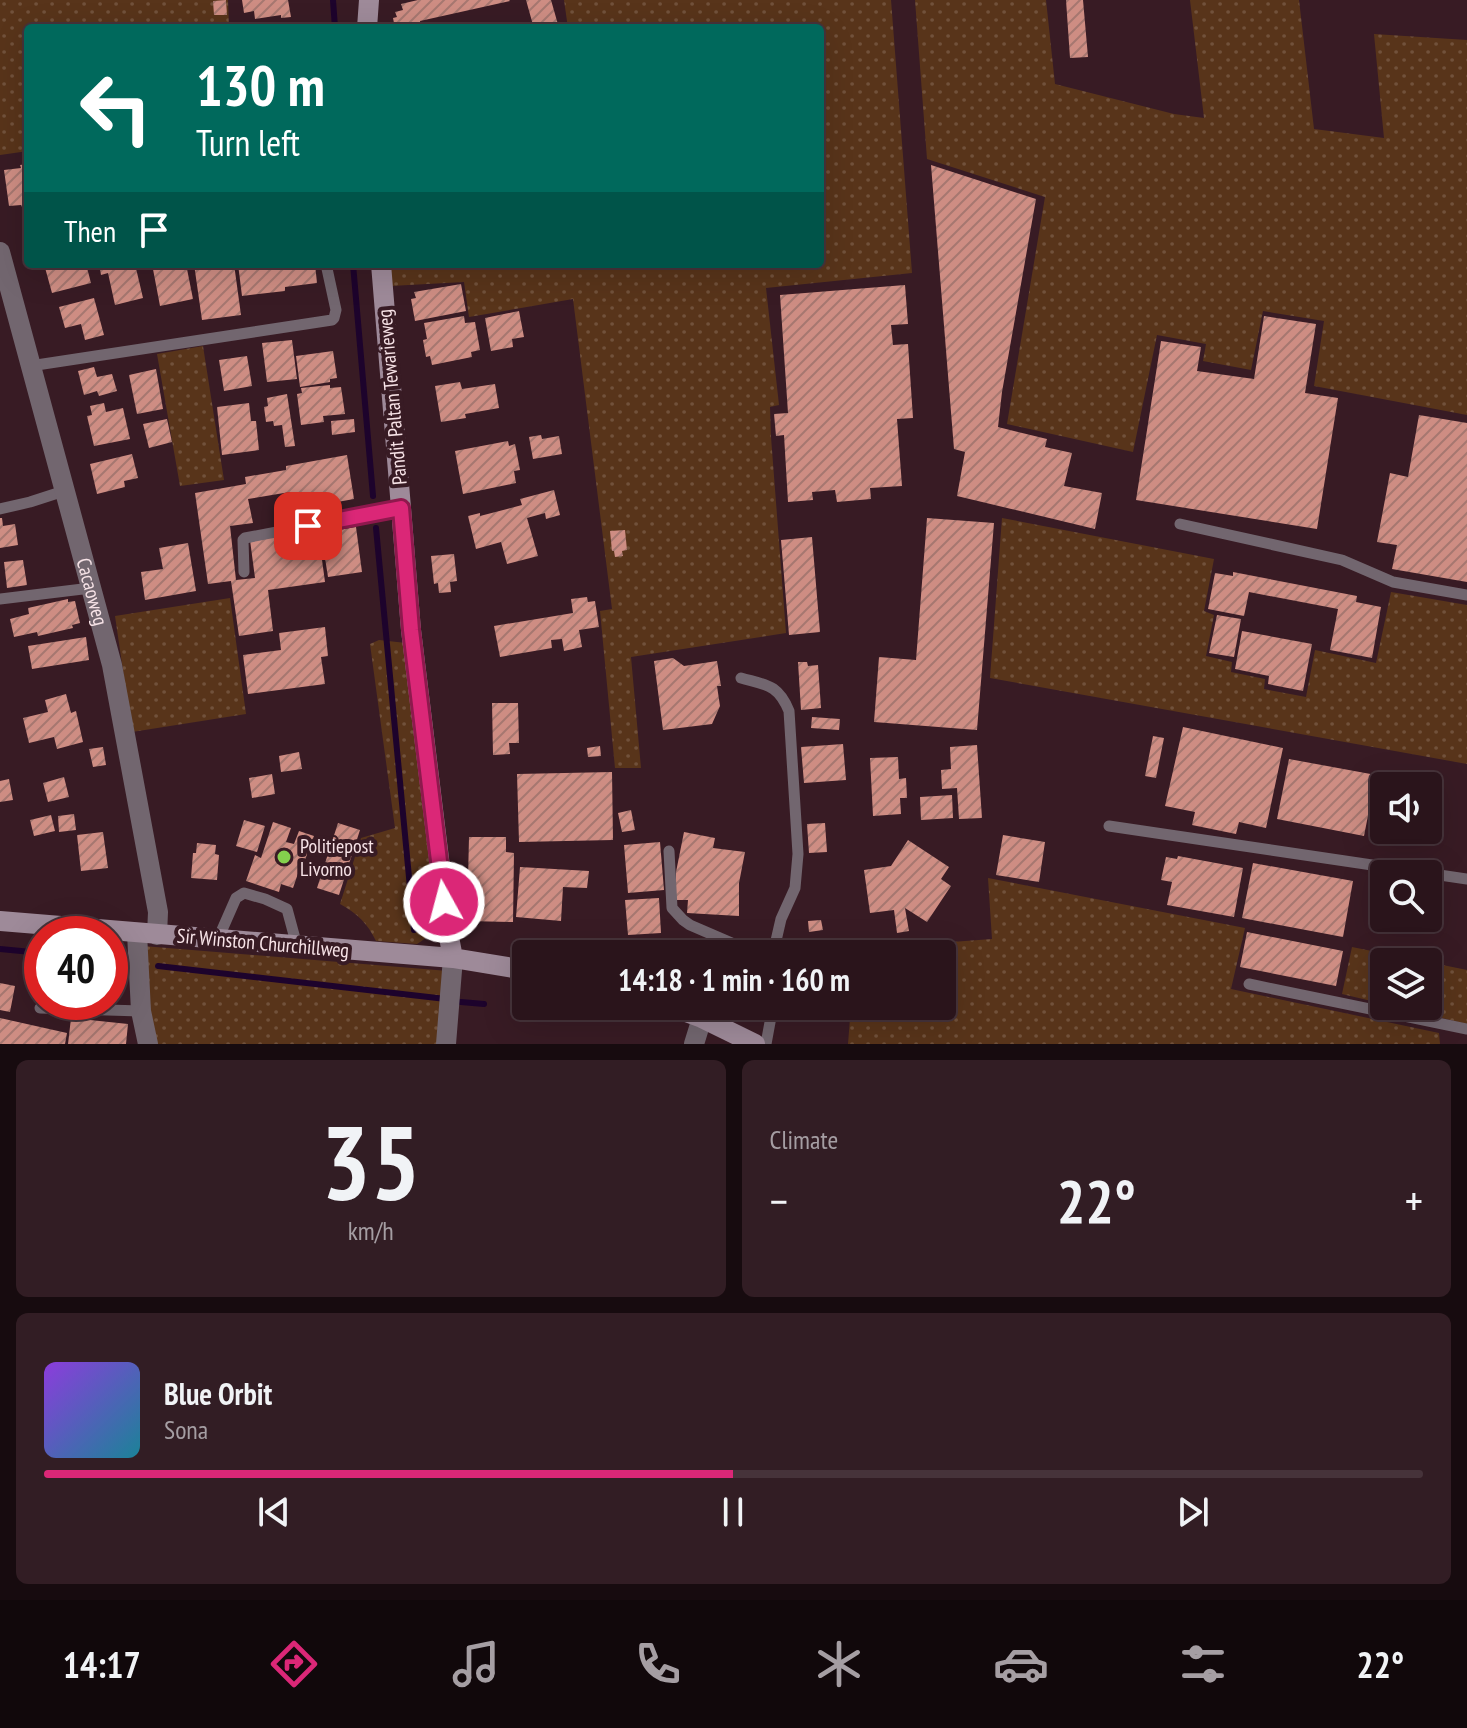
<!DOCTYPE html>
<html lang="en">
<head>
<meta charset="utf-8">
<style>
	body { margin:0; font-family:"PT Sans Narrow",sans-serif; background:#321d24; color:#f1f3f6; height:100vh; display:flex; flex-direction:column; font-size:30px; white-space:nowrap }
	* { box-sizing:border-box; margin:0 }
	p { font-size:26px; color:#a59ea3 }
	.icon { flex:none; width:44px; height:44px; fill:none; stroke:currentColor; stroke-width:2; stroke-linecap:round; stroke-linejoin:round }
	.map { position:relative; height:1044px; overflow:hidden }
	.details { display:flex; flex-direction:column; gap:16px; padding:16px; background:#170b0f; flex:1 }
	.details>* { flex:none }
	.top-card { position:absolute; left:24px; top:24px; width:800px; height:244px; border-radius:8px; box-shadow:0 8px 32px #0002,0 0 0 2px #46333a; background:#00695c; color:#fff; overflow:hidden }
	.fabs { position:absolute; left:1370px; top:772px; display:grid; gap:16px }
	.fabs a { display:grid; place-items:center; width:72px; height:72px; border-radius:8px; background:#2a141b; box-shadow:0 8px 32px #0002,0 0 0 2px #46333a; font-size:40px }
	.speed { position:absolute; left:24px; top:916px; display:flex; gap:16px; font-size:40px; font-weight:700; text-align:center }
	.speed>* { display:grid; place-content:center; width:104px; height:104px; border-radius:50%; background:#2a141b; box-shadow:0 8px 32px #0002,0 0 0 2px #46333a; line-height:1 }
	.speed .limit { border:12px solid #d22; background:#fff; color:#111 }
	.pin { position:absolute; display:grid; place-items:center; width:68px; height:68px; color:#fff; margin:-34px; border-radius:16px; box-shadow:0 4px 12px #0006 }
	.me { position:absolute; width:88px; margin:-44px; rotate:353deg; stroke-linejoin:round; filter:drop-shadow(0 0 6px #0008) }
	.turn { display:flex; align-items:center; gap:28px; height:168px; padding:0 40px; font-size:36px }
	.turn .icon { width:104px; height:104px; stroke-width:2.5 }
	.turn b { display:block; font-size:56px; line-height:68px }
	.then { display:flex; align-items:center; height:76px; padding:0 40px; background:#0003; gap:16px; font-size:30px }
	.big { font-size:60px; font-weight:700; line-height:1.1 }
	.details .tile { flex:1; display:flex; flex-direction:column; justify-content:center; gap:12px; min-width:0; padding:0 28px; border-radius:12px; background:#321d24 }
	.details .dial { align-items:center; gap:0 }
	.dial b { font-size:104px; line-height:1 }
	.song { display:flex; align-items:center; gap:24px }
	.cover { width:96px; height:96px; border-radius:12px; background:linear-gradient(135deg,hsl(270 70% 55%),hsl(190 70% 35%)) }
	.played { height:8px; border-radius:4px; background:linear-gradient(90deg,#db2777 50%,#46333a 50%) }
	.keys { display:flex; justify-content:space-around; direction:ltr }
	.heat { display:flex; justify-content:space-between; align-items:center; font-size:44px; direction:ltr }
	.details .tiles { flex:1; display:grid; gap:16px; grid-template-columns:1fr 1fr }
	.tile:last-child { grid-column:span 2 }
	.trip { position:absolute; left:512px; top:940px; width:444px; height:80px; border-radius:8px; background:#2a141b; box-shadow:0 8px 32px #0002,0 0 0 2px #46333a; font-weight:700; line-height:80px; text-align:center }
	.tab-bar { display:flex; height:128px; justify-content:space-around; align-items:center; background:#11080b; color:#a59ea3 }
	.tab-bar .icon { width:56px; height:56px }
	.tab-bar .selected { color:#db2777 }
	.tab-bar b { font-size:36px; color:#f1f3f6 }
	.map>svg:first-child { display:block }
	.grass { fill:url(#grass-dots) }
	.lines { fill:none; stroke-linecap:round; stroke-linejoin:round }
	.stream { stroke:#1d032c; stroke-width:6 }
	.building { fill:url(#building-hatch) }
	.lane { stroke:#72666f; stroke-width:11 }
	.street { stroke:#72666f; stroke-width:20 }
	.secondary { stroke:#9e8a99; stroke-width:20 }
	.route-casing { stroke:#8e194d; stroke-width:20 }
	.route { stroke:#db2777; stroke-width:14 }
	.poi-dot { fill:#84d04d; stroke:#381b24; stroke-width:3 }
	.labels { text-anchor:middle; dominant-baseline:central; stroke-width:8; stroke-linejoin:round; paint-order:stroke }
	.street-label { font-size:20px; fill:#f7e3e7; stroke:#381b24 }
	.poi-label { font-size:20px; fill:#f7e3e7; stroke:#381b24; text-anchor:start }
</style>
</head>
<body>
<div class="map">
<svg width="1467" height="1044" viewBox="0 0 1467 1044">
	<defs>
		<pattern id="grass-dots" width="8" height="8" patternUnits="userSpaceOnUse" patternTransform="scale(2)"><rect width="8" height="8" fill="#58341a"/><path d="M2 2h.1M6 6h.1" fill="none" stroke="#71513b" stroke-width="1.8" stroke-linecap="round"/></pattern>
		<pattern id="building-hatch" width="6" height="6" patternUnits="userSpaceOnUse" patternTransform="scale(2)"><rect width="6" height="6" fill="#ce8d83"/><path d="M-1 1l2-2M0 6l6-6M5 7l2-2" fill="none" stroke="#a67770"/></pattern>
	</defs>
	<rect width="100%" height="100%" fill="#381b24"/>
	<path class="grass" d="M 0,0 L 228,0 L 229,28 L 28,28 L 28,151 L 0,155 Z
		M 564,0 L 891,0 L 912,273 L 766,288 L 779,405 L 770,407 L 771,437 L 786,633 L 631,657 L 641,768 L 615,768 L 600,611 L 612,609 L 573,299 L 469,317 L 464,282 L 391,286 L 389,264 L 820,264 L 820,28 L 568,28 Z
		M 915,0 L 1046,0 L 1055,84 L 1174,114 L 1204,118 L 1190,0 L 1299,0 L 1314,129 L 1384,138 L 1374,34 L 1467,40 L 1467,415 L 1314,386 L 1324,321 L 1263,311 L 1251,370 L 1203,361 L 1206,344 L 1157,335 L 1133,452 L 1007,424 L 1045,197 L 927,159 Z
		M 203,346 L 224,480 L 180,486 L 157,354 Z
		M 1002,518 L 1214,559 L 1204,611 L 1214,615 L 1206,656 L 1232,662 L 1231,672 L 1265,679 L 1264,689 L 1306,697 L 1315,650 L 1376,663 L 1391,592 L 1467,605 L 1467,764 L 990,678 Z
		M 230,598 L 246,714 L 132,732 L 115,616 Z
		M 379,640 L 406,643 L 435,909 C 434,924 431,937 417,944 L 376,941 C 368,924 357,913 340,904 L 361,838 L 395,828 L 370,644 Z
		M 988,878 L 1245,928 L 1231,989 L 1439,1033 L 1440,1044 L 848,1044 L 851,1006 L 942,1006 L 942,954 L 858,954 L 860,951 L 871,948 L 992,939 Z
		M 143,946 L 448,971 L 441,1044 L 156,1044 L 143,996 Z
		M 1352,947 L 1426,962 L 1384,962 L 1384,1004 L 1342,994 Z
		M 1428,962 L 1467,970 L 1467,1024 L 1392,1006 L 1428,1006 Z"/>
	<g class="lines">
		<path class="stream" d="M 333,0 L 335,28
			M 353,264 L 373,496
			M 376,528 L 414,930
			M 0,949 L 42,953
			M 158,966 L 446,999
			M 461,1002 L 484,1004"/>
	</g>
	<path class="building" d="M 226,0 L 227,15 L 214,15 L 213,1 Z
		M 242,0 L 288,0 L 291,17 L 281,18 L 281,15 L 255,19 L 254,11 L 244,13 Z
		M 418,0 L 509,0 L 510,1 L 420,21 L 421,28 L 395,28 L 393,18 L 397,17 L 395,12 L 403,10 L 401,4 Z
		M 526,0 L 551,0 L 559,28 L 527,28 L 533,25 Z
		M 1066,0 L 1083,0 L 1088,57 L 1070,58 Z
		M 28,164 L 28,207 L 22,207 L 21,205 L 9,206 L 4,170 L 21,168 L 20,165 Z
		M 931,165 L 1036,199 L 1002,392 L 998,427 L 1047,439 L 1045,447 L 1072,453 L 1064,486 L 1102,493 L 1095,529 L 957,496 L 965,452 L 954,449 Z
		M 44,264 L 86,264 L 91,283 L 52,293 Z
		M 99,264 L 135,264 L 143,298 L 115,305 L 108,273 L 101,275 Z
		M 152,264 L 186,264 L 193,299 L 160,306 Z
		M 194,264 L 234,264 L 241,315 L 202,320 Z
		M 238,264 L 315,264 L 317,283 L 285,287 L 285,291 L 242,296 Z
		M 461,284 L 466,311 L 415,321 L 411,299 L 416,298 L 414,292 Z
		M 905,285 L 908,324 L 891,325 L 893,345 L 908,344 L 913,418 L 897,419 L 902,486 L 870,488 L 871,499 L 837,502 L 835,490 L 812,492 L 813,500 L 788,502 L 784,435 L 776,436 L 774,414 L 788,413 L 780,295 Z
		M 94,298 L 104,335 L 85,340 L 81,324 L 65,328 L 59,307 Z
		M 519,311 L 524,337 L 512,339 L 513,347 L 491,351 L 485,318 Z
		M 464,316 L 465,323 L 475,322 L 480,350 L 471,352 L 472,357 L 432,365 L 430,356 L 426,357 L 423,340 L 427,339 L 424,323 Z
		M 1264,316 L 1316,324 L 1305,393 L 1338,398 L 1317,529 L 1136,500 L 1161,341 L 1201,347 L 1197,371 L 1254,379 Z
		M 292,340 L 297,379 L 267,382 L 262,343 Z
		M 333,351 L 337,378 L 330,379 L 330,382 L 300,387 L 296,356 Z
		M 247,356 L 252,386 L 224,391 L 219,360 Z
		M 94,367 L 97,377 L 112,374 L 117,391 L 99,396 L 97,391 L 84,395 L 78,371 Z
		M 156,369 L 163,409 L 137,414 L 129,375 Z
		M 460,382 L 462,389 L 495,384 L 499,408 L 465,414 L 466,418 L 441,422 L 435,386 Z
		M 330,385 L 330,388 L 341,387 L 345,414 L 323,416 L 324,422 L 301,425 L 297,394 L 302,393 L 301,388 Z
		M 287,394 L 295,446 L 285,447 L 282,425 L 274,426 L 273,421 L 266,422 L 264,407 L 268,406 L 267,398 Z
		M 104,403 L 106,412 L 123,408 L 130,439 L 94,446 L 87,416 L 92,415 L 90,406 Z
		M 249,403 L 251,421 L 256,421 L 259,450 L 222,455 L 217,407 Z
		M 1419,415 L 1467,423 L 1467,582 L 1392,569 L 1397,545 L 1377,542 L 1390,473 L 1408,477 Z
		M 167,419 L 172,442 L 149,448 L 143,424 Z
		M 354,419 L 355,432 L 332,435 L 331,421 Z
		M 541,435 L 542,439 L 559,436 L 562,454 L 533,459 L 529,437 Z
		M 508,441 L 509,446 L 515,444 L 520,470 L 514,471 L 516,483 L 463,494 L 455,451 Z
		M 132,454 L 138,478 L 124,481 L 125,487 L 97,494 L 90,464 Z
		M 347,455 L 354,499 L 293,510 L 290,492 L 248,499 L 253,523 L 230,526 L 236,580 L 255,578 L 250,540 L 318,530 L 325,582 L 268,590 L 273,631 L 239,636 L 231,581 L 208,584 L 195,493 L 246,484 L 245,477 L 286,470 L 286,466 Z
		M 554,490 L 560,515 L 546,519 L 545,513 L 527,518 L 538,556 L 507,564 L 501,542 L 476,549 L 468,516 L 480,513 L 480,516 L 522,505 L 520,499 Z
		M 0,518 L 2,518 L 3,526 L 15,524 L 18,545 L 0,548 Z
		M 927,518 L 994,523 L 977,730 L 874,722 L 879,657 L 916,660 Z
		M 356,527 L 362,572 L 328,577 L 321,533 Z
		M 625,530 L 627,550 L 622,551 L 623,556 L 615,557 L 614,551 L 612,551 L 610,531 Z
		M 812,537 L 820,632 L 789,635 L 781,540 Z
		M 188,543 L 196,591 L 145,600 L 141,572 L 163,569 L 159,548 Z
		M 454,554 L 457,581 L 450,582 L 451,592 L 439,593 L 438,583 L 434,584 L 431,556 Z
		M 23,560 L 27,585 L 7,588 L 4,562 Z
		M 1233,572 L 1357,596 L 1356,602 L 1381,607 L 1372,658 L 1330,650 L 1338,609 L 1249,592 L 1244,616 L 1208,609 L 1215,573 L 1233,576 Z
		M 587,597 L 588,602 L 595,601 L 599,627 L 579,630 L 582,647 L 564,651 L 562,639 L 551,640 L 552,648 L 500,657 L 494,626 L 573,613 L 571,599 Z
		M 68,599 L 68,602 L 75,601 L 80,623 L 72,625 L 73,628 L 38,636 L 37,632 L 14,637 L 10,619 L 29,614 L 28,608 Z
		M 1217,615 L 1241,619 L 1234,657 L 1209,653 Z
		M 325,627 L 328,656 L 321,657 L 325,684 L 248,694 L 243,655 L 281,650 L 279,633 Z
		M 1242,631 L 1312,644 L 1303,691 L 1268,684 L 1269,676 L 1235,669 Z
		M 86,637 L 89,660 L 32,669 L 28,646 Z
		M 673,658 L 684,666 L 717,661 L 721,686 L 717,686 L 720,706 L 712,724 L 663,730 L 654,661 Z
		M 798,662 L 807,662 L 808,666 L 818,665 L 821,708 L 801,710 Z
		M 66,694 L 71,713 L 76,711 L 83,742 L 57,749 L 54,737 L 29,743 L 23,718 L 48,712 L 45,700 Z
		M 492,703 L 518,703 L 519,743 L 509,743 L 510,754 L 493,755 Z
		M 812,717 L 840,719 L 839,730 L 811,728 Z
		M 1183,727 L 1283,748 L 1266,828 L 1239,822 L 1236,834 L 1192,825 L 1195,812 L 1165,806 Z
		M 1153,736 L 1164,738 L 1156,778 L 1145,776 Z
		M 843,744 L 846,780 L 804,783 L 801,747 Z
		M 977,745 L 982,818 L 959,819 L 957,788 L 942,789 L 941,770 L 951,769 L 950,747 Z
		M 600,746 L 601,756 L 588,757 L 587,748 Z
		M 103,747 L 106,765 L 93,767 L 89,749 Z
		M 299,752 L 302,769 L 281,772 L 279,756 Z
		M 898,757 L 899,779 L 906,778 L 907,798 L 900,798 L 901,814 L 873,816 L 870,758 Z
		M 1289,759 L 1376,775 L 1364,836 L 1277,819 Z
		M 612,772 L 613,840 L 519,842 L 517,774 Z
		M 272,774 L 275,794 L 252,798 L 249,778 Z
		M 64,777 L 69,797 L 48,802 L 43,783 Z
		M 9,779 L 13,800 L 0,802 L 0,781 Z
		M 952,795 L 953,818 L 921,820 L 920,797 Z
		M 631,810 L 635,830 L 622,832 L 618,813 Z
		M 74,814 L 76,830 L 59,832 L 58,816 Z
		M 51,815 L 55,831 L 34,836 L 30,820 Z
		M 244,820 L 265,826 L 257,852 L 236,846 Z
		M 273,822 L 291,828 L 286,842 L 294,844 L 299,831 L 314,836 L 305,860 L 303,859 L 293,888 L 281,884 L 279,892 L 246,881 L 255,855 L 261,858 Z
		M 338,823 L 360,830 L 339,895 L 317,888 Z
		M 825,823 L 827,852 L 809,853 L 807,824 Z
		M 103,832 L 108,868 L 81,871 L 77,835 Z
		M 684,832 L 715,838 L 713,848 L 745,852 L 739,883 L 739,916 L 687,913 L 688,900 L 676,900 L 676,872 Z
		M 1003,835 L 1045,842 L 1039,882 L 996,875 Z
		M 469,837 L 506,837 L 506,852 L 514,853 L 513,922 L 467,921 Z
		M 908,840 L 949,867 L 941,879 L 951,886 L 927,922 L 905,908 L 909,931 L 897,933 L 894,910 L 870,913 L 864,870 L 891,866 Z
		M 660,842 L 664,890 L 628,893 L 624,845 Z
		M 197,843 L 216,845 L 215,854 L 219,855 L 217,880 L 191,878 L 193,853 L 196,853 Z
		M 1178,856 L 1243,868 L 1234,917 L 1167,905 L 1172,882 L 1161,880 L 1166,857 L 1177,859 Z
		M 1253,863 L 1353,881 L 1343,937 L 1242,918 Z
		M 520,867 L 589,871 L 587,888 L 563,887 L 561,921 L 516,917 Z
		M 1428,885 L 1436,886 L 1433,901 L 1428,900 Z
		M 659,898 L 661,933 L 628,935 L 625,900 Z
		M 821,920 L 823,930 L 809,932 L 808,921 Z
		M 1247,932 L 1343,951 L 1336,986 L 1240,967 Z
		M 0,983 L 15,986 L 10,1012 L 0,1010 Z
		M 0,1018 L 67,1033 L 65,1044 L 0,1044 Z
		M 71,1018 L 128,1024 L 126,1044 L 68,1044 Z"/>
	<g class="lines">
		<path class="lane" d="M 30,366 L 332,320 L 334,318 L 336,310 L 326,264
			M 0,509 L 30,502 L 64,491
			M 1180,524 L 1342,560 L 1393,582 L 1467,595
			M 244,572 L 243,540 L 245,538 L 401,508
			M 0,599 L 91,588
			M 741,678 C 766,685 778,684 789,711 L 798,854 L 795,888 L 781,919 L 775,945 L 776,954
			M 1109,826 L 1467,879
			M 669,851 L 672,908 L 683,920 L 690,925 L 741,947 L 751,954
			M 218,939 L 236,898 L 244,893 L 265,899 L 287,909 L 297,946
			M 1249,984 L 1467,1029
			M 40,1008 L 141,1011
			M 766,1044 L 773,1006"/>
		<g class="street">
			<path id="s1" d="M 0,252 L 112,665 L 158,912 L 157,935"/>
			<path d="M 137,933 L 141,1011 L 148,1044"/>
			<path d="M 446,1044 L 453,958"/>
			<path d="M 694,1044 L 702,1018"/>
		</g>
		<path class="secondary" d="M 367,28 L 369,0
			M 381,264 L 411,630 L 448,932 L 453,958
			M 0,921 L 453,958 L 526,970
			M 670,1006 L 702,1018 L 755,1044"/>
	</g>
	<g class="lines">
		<g class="route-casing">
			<path id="route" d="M 308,526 L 401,508 L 411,630 L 444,902"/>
		</g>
		<use href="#route" class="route"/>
	</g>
	<circle class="poi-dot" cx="284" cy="857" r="8"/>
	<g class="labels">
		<g class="street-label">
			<text transform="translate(392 397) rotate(-95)">Pandit Paltan Tewarieweg</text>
			<text stroke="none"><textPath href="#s1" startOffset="352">Cacaoweg</textPath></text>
			<text transform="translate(263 943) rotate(5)">Sir Winston Churchillweg</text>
		</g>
		<g class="poi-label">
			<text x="300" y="846">Politiepost<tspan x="300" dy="23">Livorno</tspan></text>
		</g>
	</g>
</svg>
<div class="fabs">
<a><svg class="icon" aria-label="sound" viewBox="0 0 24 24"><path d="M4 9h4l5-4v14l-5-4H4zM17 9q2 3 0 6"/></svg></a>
<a><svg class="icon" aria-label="search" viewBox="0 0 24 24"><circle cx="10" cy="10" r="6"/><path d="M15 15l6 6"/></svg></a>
<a><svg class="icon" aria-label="layers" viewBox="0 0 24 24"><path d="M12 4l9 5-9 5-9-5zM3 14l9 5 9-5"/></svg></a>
</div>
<div class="speed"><div class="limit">40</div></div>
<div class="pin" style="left:308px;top:526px;background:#d93025"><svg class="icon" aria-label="arrive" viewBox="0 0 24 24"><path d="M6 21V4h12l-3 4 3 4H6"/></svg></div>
<svg class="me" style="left:444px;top:902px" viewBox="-20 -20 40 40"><circle r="17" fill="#db2777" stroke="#fff" stroke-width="3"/><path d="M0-11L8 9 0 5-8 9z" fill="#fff"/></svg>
<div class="trip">14:18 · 1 min · 160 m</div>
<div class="top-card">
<div class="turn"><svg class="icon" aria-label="left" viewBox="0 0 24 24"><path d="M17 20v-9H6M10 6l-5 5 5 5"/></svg><div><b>130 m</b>Turn left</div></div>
<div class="then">Then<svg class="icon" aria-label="arrive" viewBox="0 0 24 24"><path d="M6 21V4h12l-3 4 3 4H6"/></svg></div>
</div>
</div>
<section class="details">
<div class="tiles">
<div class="tile dial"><b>35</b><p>km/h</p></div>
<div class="tile"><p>Climate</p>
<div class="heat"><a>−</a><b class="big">22°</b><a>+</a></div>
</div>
<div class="tile">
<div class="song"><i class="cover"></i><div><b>Blue Orbit</b><p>Sona</p></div></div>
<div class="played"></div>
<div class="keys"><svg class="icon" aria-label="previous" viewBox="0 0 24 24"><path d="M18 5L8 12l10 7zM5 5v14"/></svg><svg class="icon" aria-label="pause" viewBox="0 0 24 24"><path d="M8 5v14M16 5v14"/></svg><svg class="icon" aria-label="next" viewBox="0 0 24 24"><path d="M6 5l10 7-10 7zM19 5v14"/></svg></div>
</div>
</div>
</section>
<nav class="tab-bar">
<b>14:17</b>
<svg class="icon selected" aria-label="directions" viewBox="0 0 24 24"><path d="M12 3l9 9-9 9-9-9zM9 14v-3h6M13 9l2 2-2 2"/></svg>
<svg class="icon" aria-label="music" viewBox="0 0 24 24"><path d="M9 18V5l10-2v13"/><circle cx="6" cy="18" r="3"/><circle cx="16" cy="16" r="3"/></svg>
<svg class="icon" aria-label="phone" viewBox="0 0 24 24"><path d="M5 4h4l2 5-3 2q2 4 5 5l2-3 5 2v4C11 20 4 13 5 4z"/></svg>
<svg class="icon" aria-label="climate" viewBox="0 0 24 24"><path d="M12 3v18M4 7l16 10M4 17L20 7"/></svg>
<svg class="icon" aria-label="car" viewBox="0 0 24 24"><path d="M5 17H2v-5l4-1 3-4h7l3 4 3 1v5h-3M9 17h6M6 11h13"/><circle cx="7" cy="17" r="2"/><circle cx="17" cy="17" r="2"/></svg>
<svg class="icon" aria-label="filters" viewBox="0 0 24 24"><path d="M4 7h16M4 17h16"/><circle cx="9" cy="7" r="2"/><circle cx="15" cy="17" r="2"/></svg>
<b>22°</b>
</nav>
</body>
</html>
